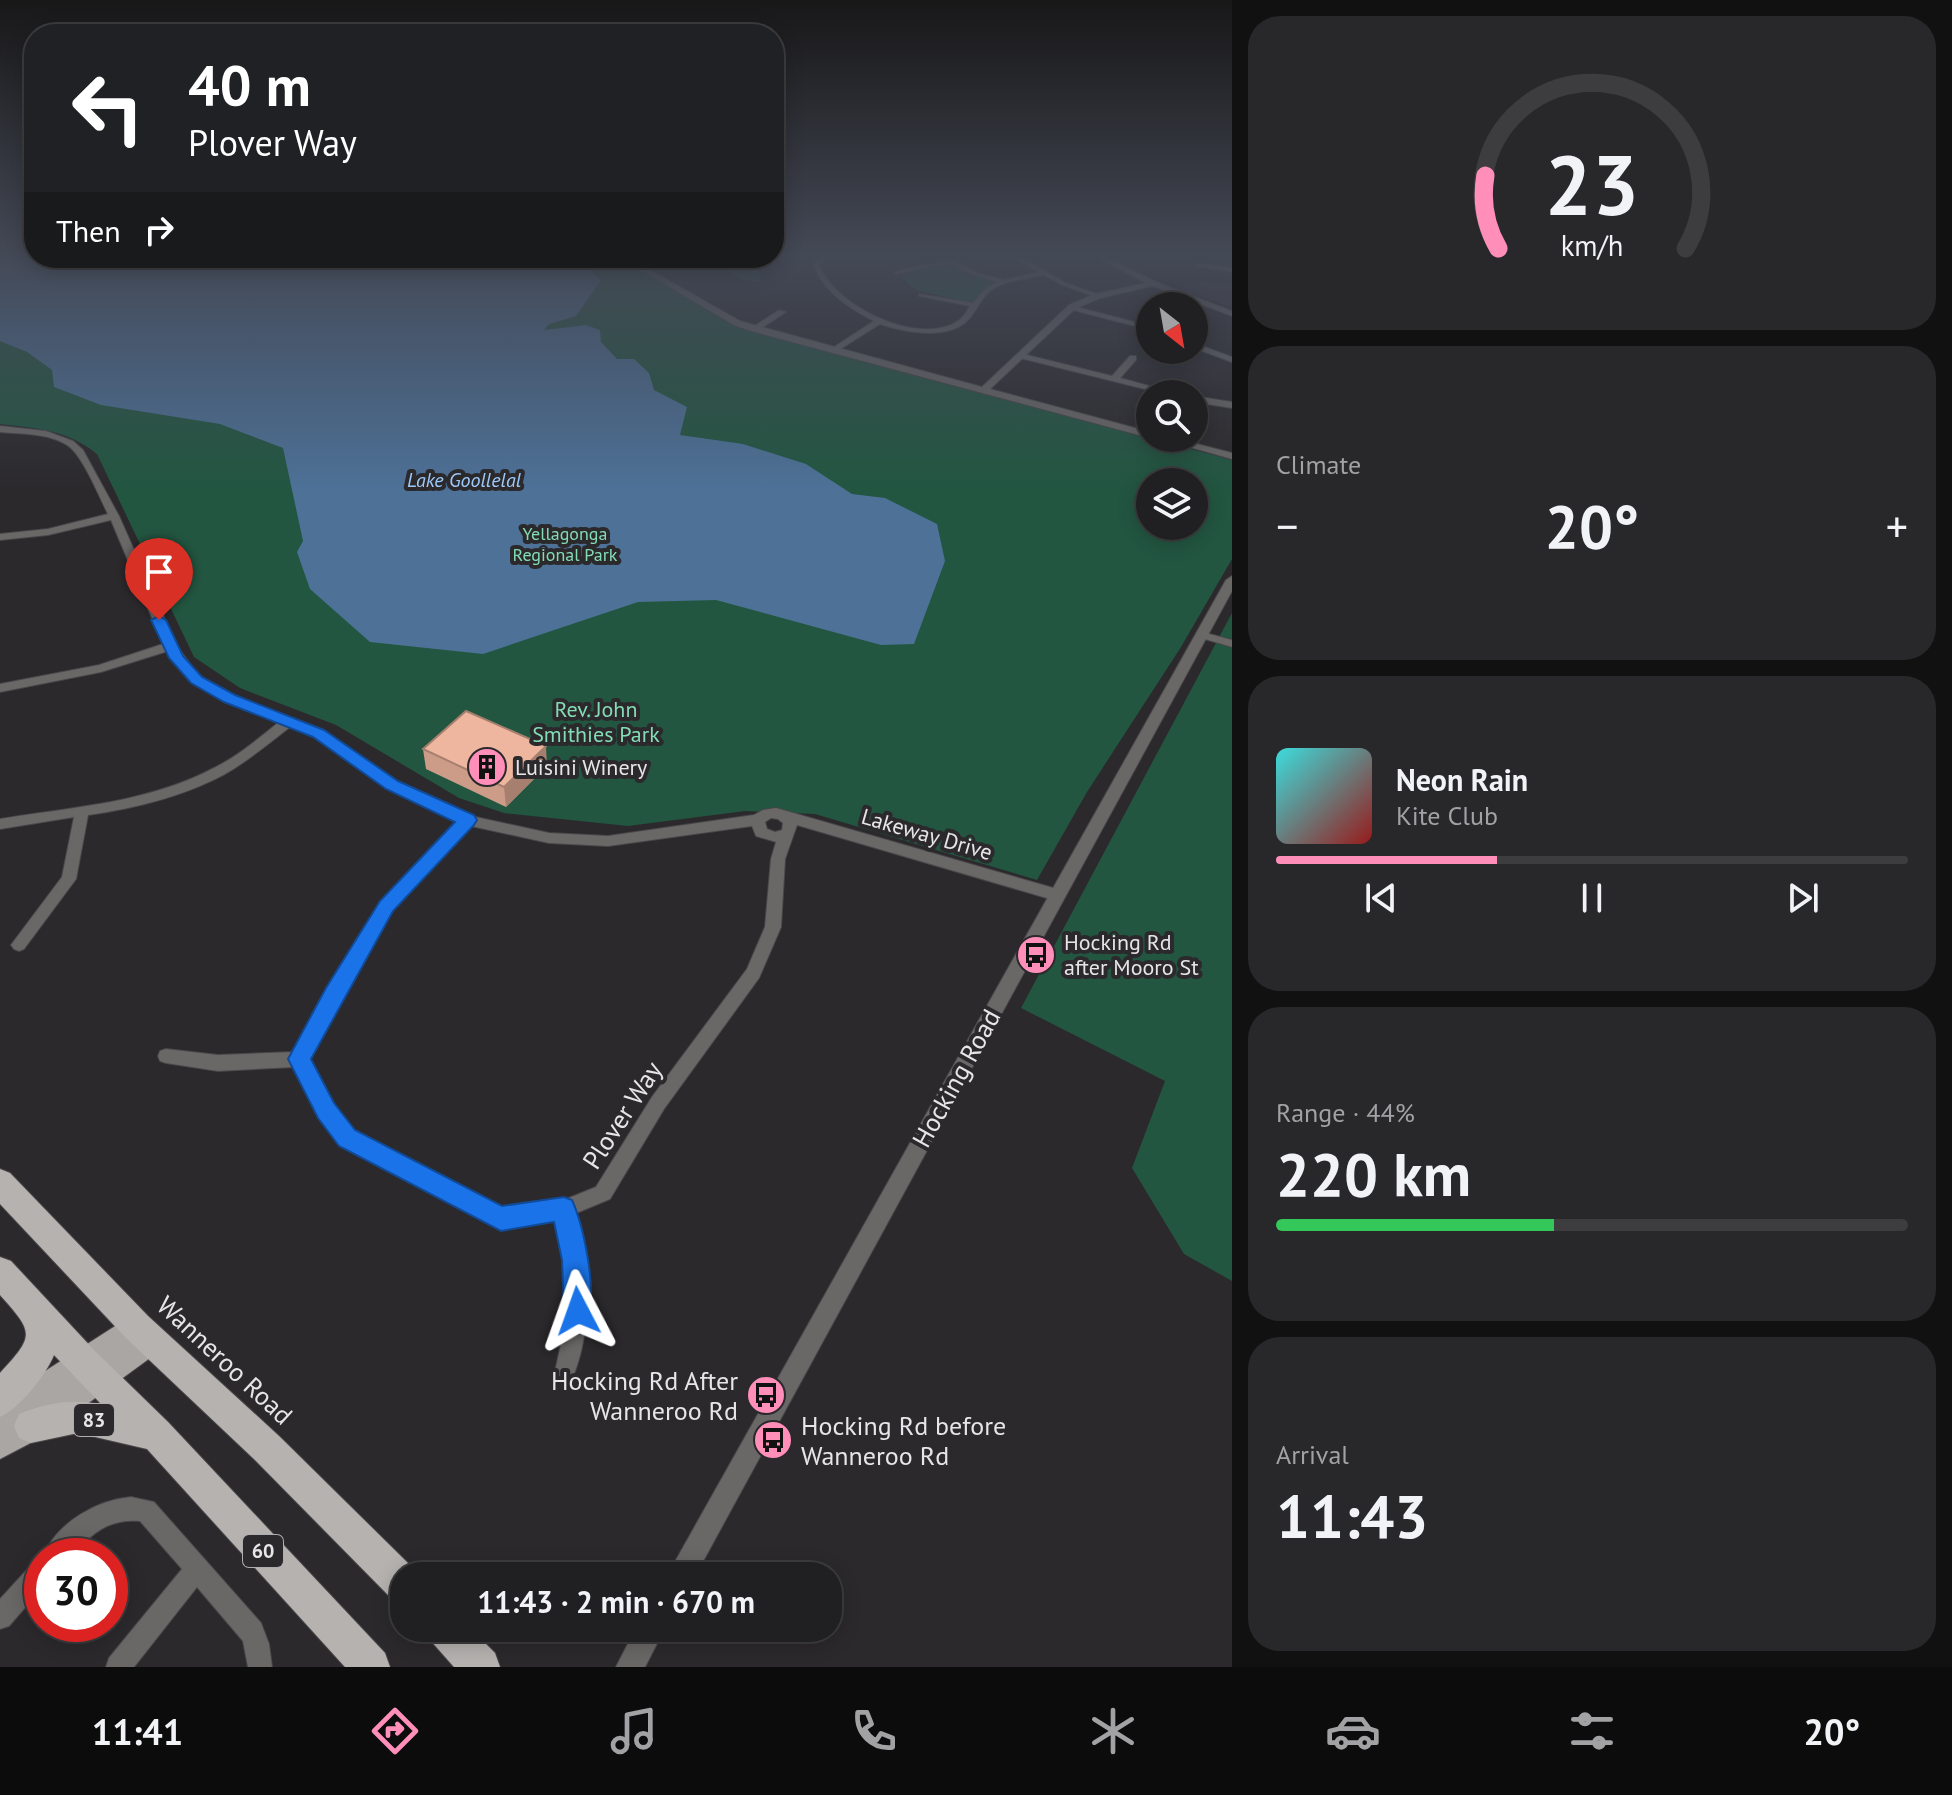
<!DOCTYPE html>
<html lang="en">
<head>
<meta charset="utf-8">
<style>
	body { margin:0; font-family:"PT Sans",sans-serif; background:#28272a; color:#f1f3f6; height:100vh; display:flex; flex-direction:column; font-size:30px; white-space:nowrap }
	* { box-sizing:border-box; margin:0 }
	p { font-size:26px; color:#a2a2a5 }
	.icon { flex:none; width:44px; height:44px; fill:none; stroke:currentColor; stroke-width:2; stroke-linecap:round; stroke-linejoin:round }
	.map { position:relative; flex:1; overflow:hidden }
	.drawer { display:flex; flex-direction:column; gap:16px; padding:16px; background:#121112; width:720px }
	.drawer>* { flex:none }
	.top-card { position:absolute; left:24px; top:24px; width:760px; height:244px; border-radius:32px; box-shadow:0 4px 20px #0003,0 0 0 2px #3d3d3f; background:#202124; color:#fff; overflow:hidden }
	.needle { width:52px; rotate:149deg }
	.controls { position:absolute; left:1136px; top:292px; display:grid; gap:16px }
	.controls a { display:grid; place-items:center; width:72px; height:72px; border-radius:50%; background:#201f21; box-shadow:0 4px 20px #0003,0 0 0 2px #3d3d3f; font-size:40px }
	.speed { position:absolute; left:24px; top:1538px; display:flex; gap:16px; font-size:40px; font-weight:700; text-align:center }
	.speed>* { display:grid; place-content:center; width:104px; height:104px; border-radius:50%; background:#201f21; box-shadow:0 4px 20px #0003,0 0 0 2px #3d3d3f; line-height:1 }
	.speed .limit { border:12px solid #d22; background:#fff; color:#111 }
	.pin { position:absolute; display:grid; place-items:center; width:68px; height:68px; color:#fff; margin:-82px -34px; border-radius:50% 50% 50% 0; rotate:-45deg; box-shadow:0 0 8px #0007 }
	.pin .icon { rotate:45deg }
	.me { position:absolute; width:88px; margin:-44px; rotate:356deg; stroke-linejoin:round; filter:drop-shadow(0 0 6px #0008) }
	.turn { display:flex; align-items:center; gap:28px; height:168px; padding:0 32px; font-size:36px }
	.turn .icon { width:104px; height:104px; stroke-width:2.5 }
	.turn b { display:block; font-size:56px; line-height:68px }
	.then { display:flex; align-items:center; height:76px; padding:0 32px; background:#0003; gap:16px; font-size:30px }
	.big { font-size:60px; font-weight:700; line-height:1.1 }
	.drawer .tile { flex:1; display:flex; flex-direction:column; justify-content:center; gap:12px; min-width:0; padding:0 28px; border-radius:32px; background:#28272a }
	.drawer .dial { align-items:center; gap:0 }
	.dial svg { height:208px; overflow:visible; fill:none; stroke:#3d3d3f; stroke-width:7; stroke-linecap:round; text-anchor:middle }
	.dial text { fill:#f1f3f6; stroke:none }
	.song { display:flex; align-items:center; gap:24px }
	.cover { width:96px; height:96px; border-radius:12px; background:linear-gradient(135deg,hsl(180 70% 55%),hsl(0 70% 35%)) }
	.played { height:8px; border-radius:4px; background:linear-gradient(90deg,#ff8eb9 35%,#3d3d3f 35%) }
	.keys { display:flex; justify-content:space-around; direction:ltr }
	.heat { display:flex; justify-content:space-between; align-items:center; font-size:44px; direction:ltr }
	.charge { height:12px; border-radius:6px; background:linear-gradient(90deg,#34c759 44%,#3d3d3f 0) }
	.trip { position:absolute; left:390px; top:1562px; width:452px; height:80px; border-radius:32px; background:#201f21; box-shadow:0 4px 20px #0003,0 0 0 2px #3d3d3f; font-weight:700; line-height:80px; text-align:center }
	.tabs { display:flex; height:128px; justify-content:space-around; align-items:center; background:#0d0c0d; color:#a2a2a5 }
	.tabs .icon { width:56px; height:56px }
	.tabs .selected { color:#ff8eb9 }
	.tabs b { font-size:36px; color:#f1f3f6 }
	main { display:flex; flex:1; min-height:0 }
	.map>svg:first-child { display:block }
	.built { fill:#38323a }
	.green { fill:#225641; fill-rule:evenodd }
	.water { fill:#4d7197 }
	.lines { fill:none; stroke-linecap:round; stroke-linejoin:round }
	.minor-casing { stroke:#49474a; stroke-width:2 }
	.tertiary-casing { stroke:#49474a; stroke-width:2 }
	.primary-casing { stroke:#49474a; stroke-width:2 }
	.trunk-casing { stroke:#49474a; stroke-width:2 }
	.minor { fill:#6a6867; fill-rule:evenodd }
	.tertiary { fill:#6a6867; fill-rule:evenodd }
	.primary { fill:#a9a6a4; fill-rule:evenodd }
	.trunk { fill:#b6b2b0; fill-rule:evenodd }
	.wall { fill:#cd9c89 }
	.shaded-wall { fill:#a77f6f }
	.building { fill:#eeb59f; stroke:#a77f6f; stroke-width:2 }
	.route { fill:#1a73e8; stroke:#114b97; stroke-width:2 }
	.labels { text-anchor:middle; dominant-baseline:central; stroke-width:8; stroke-linejoin:round; paint-order:stroke }
	.far-park-label { font-size:18px; fill:#83dcb5; stroke:#2b292c }
	.far-water-label { font-size:20px; font-style:italic; fill:#9dc9f9; stroke:#2b292c }
	.shield { fill:#2b292c; stroke:#aeadaf; stroke-width:2 }
	.shield-label { font-size:20px; font-weight:bold; fill:#e6e5e7 }
	.park-label { font-size:22px; fill:#83dcb5; stroke:#2b292c }
	.poi-label { font-size:22px; fill:#e6e5e7; stroke:#2b292c; text-anchor:start }
	.street-label { font-size:22px; fill:#e6e5e7; stroke:#2b292c }
	.near-street-label { font-size:26px; fill:#e6e5e7; stroke:#2b292c }
	.near-poi-label { font-size:26px; fill:#e6e5e7; stroke:#2b292c; text-anchor:end }
</style>
</head>
<body>
<main>
<div class="map">
<svg width="1232" height="1667" viewBox="0 0 1232 1667">
	<rect width="100%" height="100%" fill="#2b292c"/>
	<path class="built" d="M 1201,283 L 1232,283 L 1232,308 L 1173,287 Z"/>
	<path class="green" d="M 0,257 L 618,258 L 743,329 L 1232,460 L 1232,559 L 1181,647 L 1087,792 L 1037,880 L 815,814 L 745,811 L 628,826 L 504,813 L 459,798 L 336,725 L 240,688 L 194,657 L 97,454 C 68,430 36,428 0,424 ZM 1150,482 L 1194,482 L 1194,526 L 1150,526 Z
		M 714,258 L 763,258 L 757,266 L 762,282 L 739,279 Z
		M 946,262 L 994,282 L 972,303 L 916,290 L 901,277 L 918,268 Z
		M 1232,613 L 1232,1281 L 1184,1254 L 1132,1168 L 1165,1081 L 1021,1008 Z"/>
	<path class="water" d="M 0,257 L 359,258 L 416,264 L 575,262 L 586,267 L 601,280 L 576,316 L 549,324 L 544,330 L 586,325 L 600,330 L 601,342 L 617,359 L 634,359 L 649,373 L 654,390 L 687,407 L 680,435 L 743,444 L 806,464 L 852,494 L 885,498 L 937,524 L 945,561 L 914,644 L 881,645 L 716,600 L 638,602 L 483,654 L 370,642 L 310,589 L 297,552 L 303,541 L 283,448 L 220,424 L 101,405 L 54,387 L 52,370 L 27,352 L 0,341 Z"/>
	<g class="lines">
		<g class="minor-casing">
			<path id="minor" d="M 821,257 L 828,257 L 819,265 C 835,306 918,347 958,321 C 963,318 967,311 970,306 L 919,296 L 919,294 L 973,303 L 986,288 L 998,282 L 973,275 L 949,263 L 897,274 L 894,272 L 950,259 L 977,273 L 1004,280 L 1038,272 L 1013,257 L 1020,257 L 1066,283 L 1105,297 L 1099,298 L 1062,285 L 1044,275 C 1027,279 1003,280 989,292 C 980,300 975,314 966,322 C 945,340 903,332 880,324 L 834,353 L 830,351 L 831,349 L 874,321 C 850,309 822,291 813,264 Z
				M 666,258 L 679,258 L 637,268 L 634,266 Z
				M 1197,263 L 1232,268 L 1232,272 L 1195,266 Z
				M 1069,305 L 1150,326 L 1150,330 L 1069,309 Z
				M 779,310 L 786,312 L 757,331 L 750,329 Z
				M 1194,343 L 1232,357 L 1232,362 L 1194,348 Z
				M 1023,354 L 1112,376 L 1130,356 L 1136,356 L 1136,360 L 1120,378 L 1179,394 L 1165,394 L 1020,358 L 1020,354 Z
				M 1194,396 L 1232,402 L 1232,408 L 1194,402 Z
				M 0,426 L 46,431 L 73,441 L 83,450 L 119,516 L 176,645 L 200,677 L 234,696 L 323,730 L 397,782 L 471,816 L 549,833 L 608,836 L 754,815 L 763,810 L 776,808 L 1057,889 L 1062,891 L 1064,895 L 1062,899 L 1057,901 L 797,825 L 785,859 L 781,927 L 759,978 L 664,1109 L 610,1199 L 574,1214 C 586,1269 595,1325 572,1379 L 565,1382 L 558,1379 L 555,1372 L 568,1311 L 564,1260 L 557,1219 L 501,1228 L 341,1144 L 320,1116 L 294,1067 L 218,1071 L 166,1063 L 160,1061 L 158,1056 L 160,1051 L 166,1049 L 218,1055 L 294,1052 L 327,989 L 382,902 L 458,821 L 387,788 L 315,736 L 290,727 C 269,743 248,761 225,774 C 182,797 136,808 88,815 L 76,879 L 24,949 L 19,951 L 14,949 L 11,945 L 62,877 L 74,817 L 0,829 L 0,819 C 72,807 148,803 214,768 C 238,756 258,739 279,722 L 226,702 L 192,683 L 168,651 L 101,672 L 0,692 L 0,684 L 99,665 L 163,644 L 111,520 L 48,535 L 0,540 L 0,534 L 48,529 L 108,514 C 99,497 83,455 67,445 C 48,433 22,434 0,432 ZM 771,818 L 778,819 L 783,823 L 782,830 L 775,832 L 767,829 L 765,822 ZM 471,826 L 549,843 L 608,846 L 752,826 L 756,836 L 776,842 L 771,859 L 765,927 L 747,969 L 652,1097 L 596,1187 L 564,1200 L 502,1209 L 353,1132 L 332,1104 L 308,1059 L 339,999 L 392,910 Z
				M 1202,632 L 1232,640 L 1232,647 L 1198,637 L 1196,635 Z
				M 131,1497 L 154,1502 L 261,1623 L 269,1644 L 272,1667 L 248,1667 L 243,1641 L 197,1587 L 134,1667 L 106,1667 L 109,1658 L 182,1569 L 140,1521 C 109,1518 91,1534 71,1556 L 43,1556 C 57,1523 96,1500 131,1497 Z
				M 42,1558 L 42,1588 L 9,1626 L 0,1629 L 0,1599 L 34,1562 Z"/>
		</g>
		<g class="tertiary-casing">
			<path id="tertiary" d="M 1096,257 L 1105,257 L 1154,281 L 1232,311 L 1232,316 L 1153,286 L 1100,298 L 1075,309 L 990,389 L 1150,432 L 1150,438 L 751,331 L 734,325 L 620,258 L 629,258 L 740,321 L 982,387 L 1069,305 L 1095,294 L 1146,283 Z
				M 1157,438 L 1174,438 L 1232,453 L 1232,459 Z
				M 1232,576 L 1232,591 L 695,1576 L 667,1576 L 1226,580 Z
				M 636,1628 L 665,1628 L 645,1667 L 616,1667 Z"/>
		</g>
		<g class="primary-casing">
			<path id="primary" d="M 137,1312 L 147,1317 L 151,1325 L 161,1330 L 166,1340 L 161,1350 L 42,1437 L 0,1459 L 0,1400 Z"/>
		</g>
		<g class="trunk-casing">
			<path id="trunk" d="M 0,1169 L 10,1173 L 148,1316 L 279,1436 L 417,1572 L 419,1576 L 404,1576 L 404,1604 L 391,1598 L 255,1460 L 126,1338 L 0,1204 Z
				M 0,1257 L 11,1261 L 94,1350 L 168,1422 L 385,1653 L 390,1667 L 345,1667 L 147,1449 L 78,1433 L 31,1443 L 19,1438 L 14,1426 L 19,1414 C 46,1403 74,1398 102,1405 L 54,1355 C 46,1375 19,1409 0,1417 L 0,1373 C 35,1335 34,1333 0,1295 Z
				M 425,1628 L 470,1628 L 495,1653 L 500,1667 L 454,1667 L 431,1641 Z"/>
		</g>
		<use href="#minor" class="minor"/>
		<use href="#tertiary" class="tertiary"/>
		<use href="#primary" class="primary"/>
		<use href="#trunk" class="trunk"/>
	</g>
	<path class="wall" d="M 423,749 L 547,766 L 506,807 L 426,769 Z"/>
	<path class="shaded-wall" d="M 546,746 L 547,766 L 506,807 L 504,787 Z"/>
	<path class="building" d="M 466,711 L 546,746 L 504,787 L 423,749 Z"/>
	<linearGradient id="sky" x2="0" y2="1"><stop stop-color="#181718"/><stop offset="0.52" stop-color="#444956"/><stop offset="1" stop-color="#444956" stop-opacity="0"/></linearGradient>
	<rect width="1232" height="490" fill="url(#sky)"/>
	<path class="route" d="M 159,616 L 166,620 L 183,656 L 202,677 L 235,695 L 324,730 L 398,781 L 474,815 L 477,820 L 474,825 L 393,911 L 311,1059 L 334,1103 L 355,1130 L 502,1206 L 564,1197 L 572,1200 C 584,1227 598,1294 587,1320 L 578,1324 L 568,1320 L 564,1311 L 562,1260 L 554,1222 L 501,1231 L 339,1146 L 318,1118 L 288,1059 L 326,988 L 380,901 L 455,822 L 386,789 L 313,737 L 224,702 L 191,683 L 169,658 L 151,620 Z"/>
	<defs>
		<g id="building-disc" transform="scale(2)"><circle r="9.5" fill="#ff8eb9" stroke="#2b292c"/><path d="M-4-6H4V6H1V3H-1V6H-4ZM-2.5-4.3h1.7v1.8h-1.7ZM.8-4.3h1.7v1.8H.8ZM-2.5-1h1.7V.8h-1.7ZM.8-1h1.7V.8H.8Z" fill="#111"/></g>
		<g id="bus-disc" transform="scale(2)"><circle r="9.5" fill="#ff8eb9" stroke="#2b292c"/><path d="M-5-6H5V4H4V6H2V4H-2V6H-4V4H-5ZM-3.5-4V0h7V-4ZM-3.5 1.2v1.5H-2V1.2ZM2 1.2v1.5H3.5V1.2Z" fill="#111"/></g>
	</defs>
	<g fill-rule="evenodd">
		<use href="#building-disc" x="487" y="767"/>
		<use href="#bus-disc" x="1036" y="955"/>
		<use href="#bus-disc" x="766" y="1395"/>
		<use href="#bus-disc" x="773" y="1440"/>
	</g>
	<g class="labels">
		<g class="far-park-label">
			<text x="565" y="533">Yellagonga<tspan x="565" dy="21">Regional Park</tspan></text>
		</g>
		<g class="far-water-label">
			<text x="464" y="480">Lake Goollelal</text>
		</g>
		<g class="shield">
			<rect x="74" y="1404" width="40" height="32" rx="6"/>
			<rect x="243" y="1535" width="40" height="32" rx="6"/>
		</g>
		<g class="shield-label">
			<text x="94" y="1420">83</text>
			<text x="263" y="1551">60</text>
		</g>
		<g class="park-label">
			<text x="596" y="709">Rev. John<tspan x="596" dy="25">Smithies Park</tspan></text>
		</g>
		<g class="poi-label">
			<text x="515" y="767">Luisini Winery</text>
			<text x="1064" y="942">Hocking Rd<tspan x="1064" dy="25">after Mooro St</tspan></text>
		</g>
		<g class="street-label">
			<text transform="translate(927 834) rotate(16)">Lakeway Drive</text>
		</g>
		<g class="near-street-label">
			<text transform="translate(956 1078) rotate(-61)">Hocking Road</text>
			<text transform="translate(622 1115) rotate(-57)">Plover Way</text>
			<text transform="translate(225 1360) rotate(43)">Wanneroo Road</text>
		</g>
		<g class="near-poi-label">
			<text x="738" y="1380">Hocking Rd After<tspan x="738" dy="30">Wanneroo Rd</tspan></text>
			<text x="801" y="1425" text-anchor="start">Hocking Rd before<tspan x="801" dy="30">Wanneroo Rd</tspan></text>
		</g>
	</g>
</svg>
<div class="controls">
<a><svg class="needle" viewBox="-14 -14 28 28"><path d="M0-13l5 13h-10z" fill="#e53935"/><path d="M0 13l5-13h-10z" fill="#a2a2a5"/></svg></a>
<a><svg class="icon" aria-label="search" viewBox="0 0 24 24"><circle cx="10" cy="10" r="6"/><path d="M15 15l6 6"/></svg></a>
<a><svg class="icon" aria-label="layers" viewBox="0 0 24 24"><path d="M12 4l9 5-9 5-9-5zM3 14l9 5 9-5"/></svg></a>
</div>
<div class="speed"><div class="limit">30</div></div>
<div class="pin" style="left:159px;top:620px;background:#d93025"><svg class="icon" aria-label="arrive" viewBox="0 0 24 24"><path d="M6 21V4h12l-3 4 3 4H6"/></svg></div>
<svg class="me" style="left:578px;top:1311px" viewBox="-20 -20 40 40"><path d="M0-17L14 15 0 8-14 15z" fill="#1a73e8" stroke="#fff" stroke-width="4"/></svg>
<div class="trip">11:43 · 2 min · 670 m</div>
<div class="top-card">
<div class="turn"><svg class="icon" aria-label="left" viewBox="0 0 24 24"><path d="M17 20v-9H6M10 6l-5 5 5 5"/></svg><div><b>40 m</b>Plover Way</div></div>
<div class="then">Then<svg class="icon" aria-label="right" viewBox="0 0 24 24"><path d="M7 20v-9h11M14 6l5 5-5 5"/></svg></div>
</div>
</div>
<section class="drawer">
<div class="tile dial"><svg viewBox="0 0 100 80">
<path d="M14 69A42 42 0 1 1 86 69"/>
<path d="M14 69A42 42 0 0 1 9 41" stroke="#ff8eb9"/>
<text x="50" y="56" font-size="32" font-weight="700">23</text>
<text x="50" y="72" font-size="11">km/h</text>
</svg></div>
<div class="tile"><p>Climate</p>
<div class="heat"><a>−</a><b class="big">20°</b><a>+</a></div>
</div>
<div class="tile">
<div class="song"><i class="cover"></i><div><b>Neon Rain</b><p>Kite Club</p></div></div>
<div class="played"></div>
<div class="keys"><svg class="icon" aria-label="previous" viewBox="0 0 24 24"><path d="M18 5L8 12l10 7zM5 5v14"/></svg><svg class="icon" aria-label="pause" viewBox="0 0 24 24"><path d="M8 5v14M16 5v14"/></svg><svg class="icon" aria-label="next" viewBox="0 0 24 24"><path d="M6 5l10 7-10 7zM19 5v14"/></svg></div>
</div>
<div class="tile"><p>Range · 44%</p><b class="big">220 km</b><div class="charge"></div></div>
<div class="tile"><p>Arrival</p><b class="big">11:43</b></div>
</section>
</main>
<nav class="tabs">
<b>11:41</b>
<svg class="icon selected" aria-label="directions" viewBox="0 0 24 24"><path d="M12 3l9 9-9 9-9-9zM9 14v-3h6M13 9l2 2-2 2"/></svg>
<svg class="icon" aria-label="music" viewBox="0 0 24 24"><path d="M9 18V5l10-2v13"/><circle cx="6" cy="18" r="3"/><circle cx="16" cy="16" r="3"/></svg>
<svg class="icon" aria-label="phone" viewBox="0 0 24 24"><path d="M5 4h4l2 5-3 2q2 4 5 5l2-3 5 2v4C11 20 4 13 5 4z"/></svg>
<svg class="icon" aria-label="climate" viewBox="0 0 24 24"><path d="M12 3v18M4 7l16 10M4 17L20 7"/></svg>
<svg class="icon" aria-label="car" viewBox="0 0 24 24"><path d="M5 17H2v-5l4-1 3-4h7l3 4 3 1v5h-3M9 17h6M6 11h13"/><circle cx="7" cy="17" r="2"/><circle cx="17" cy="17" r="2"/></svg>
<svg class="icon" aria-label="filters" viewBox="0 0 24 24"><path d="M4 7h16M4 17h16"/><circle cx="9" cy="7" r="2"/><circle cx="15" cy="17" r="2"/></svg>
<b>20°</b>
</nav>
</body>
</html>
